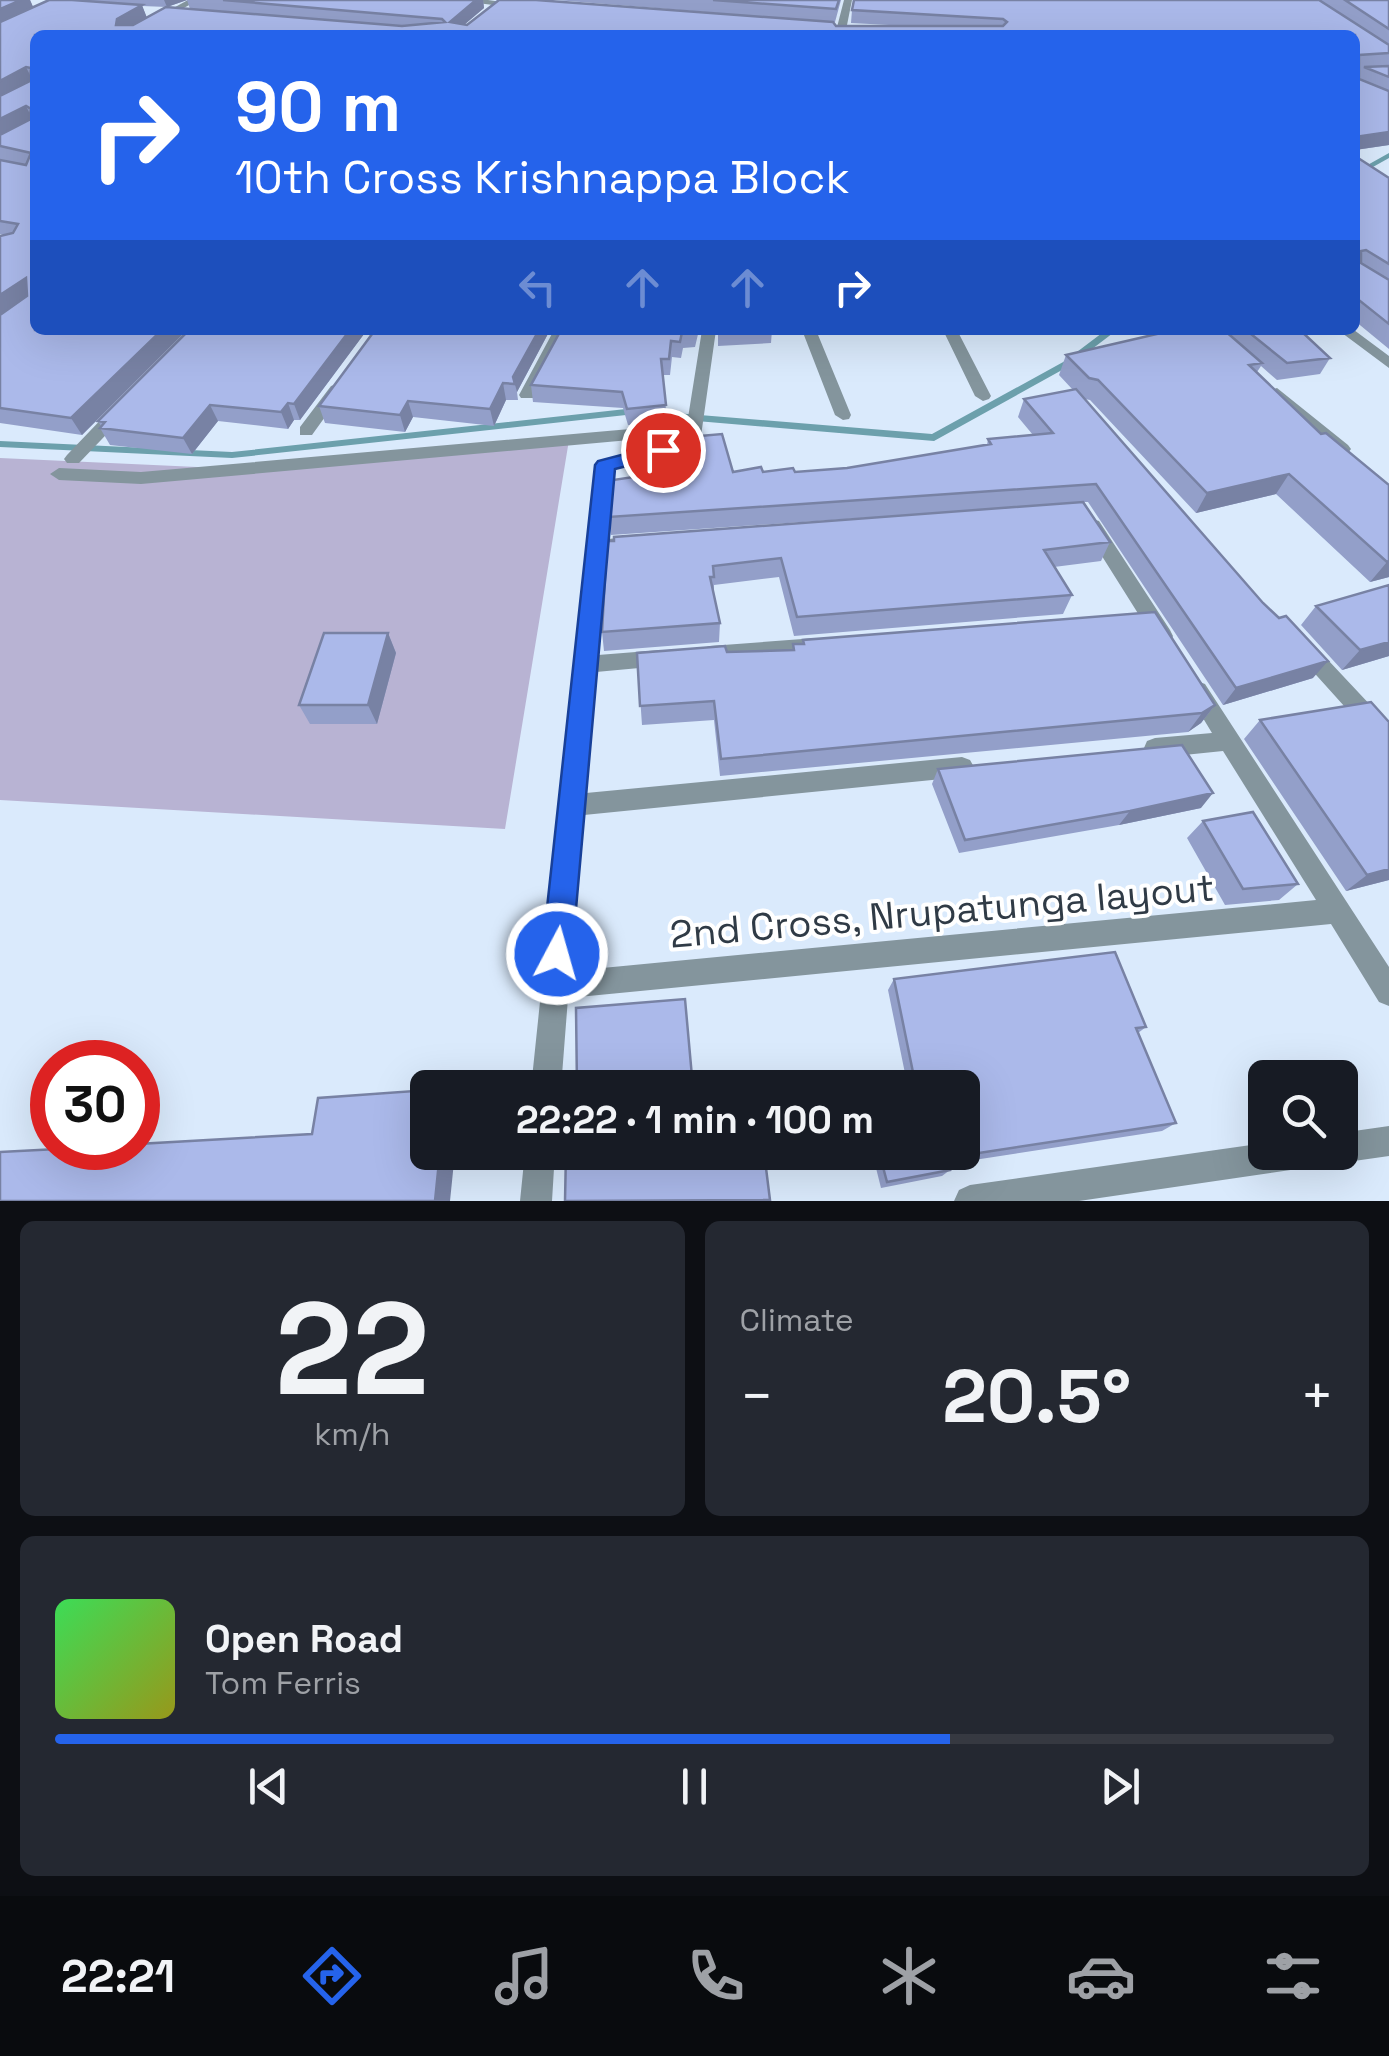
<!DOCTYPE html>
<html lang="en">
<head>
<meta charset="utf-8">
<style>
	body { margin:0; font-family:"Space Grotesk",sans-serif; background:#242831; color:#f1f3f6; height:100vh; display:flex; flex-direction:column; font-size:38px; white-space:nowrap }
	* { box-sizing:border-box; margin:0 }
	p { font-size:32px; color:#9ea1a6 }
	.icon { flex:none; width:55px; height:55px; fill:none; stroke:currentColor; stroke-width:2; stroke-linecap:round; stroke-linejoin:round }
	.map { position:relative; height:1201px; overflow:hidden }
	.panel { display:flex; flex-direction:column; gap:20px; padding:20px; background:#0d0f14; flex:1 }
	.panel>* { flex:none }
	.banner { position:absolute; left:30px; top:30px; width:1330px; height:305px; border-radius:15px; box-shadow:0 10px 40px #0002; background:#2563eb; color:#fff; overflow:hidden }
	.buttons { position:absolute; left:1248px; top:1060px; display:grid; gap:20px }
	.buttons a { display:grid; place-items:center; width:110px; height:110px; border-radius:15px; background:#171b24; box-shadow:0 10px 40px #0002; font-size:50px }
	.speed { position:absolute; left:30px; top:1040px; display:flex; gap:20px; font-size:50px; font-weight:700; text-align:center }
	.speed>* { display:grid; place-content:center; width:130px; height:130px; border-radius:50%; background:#171b24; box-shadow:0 10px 40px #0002; line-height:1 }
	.speed .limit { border:15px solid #d22; background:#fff; color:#111 }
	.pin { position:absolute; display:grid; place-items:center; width:85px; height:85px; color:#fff; margin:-42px; border:5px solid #fff; border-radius:50%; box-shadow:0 2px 10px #0007 }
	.me { position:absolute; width:110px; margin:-55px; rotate:6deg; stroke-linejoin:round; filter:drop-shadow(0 0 8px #0008) }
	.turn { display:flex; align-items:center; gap:35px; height:210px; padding:0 40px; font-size:45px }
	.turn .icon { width:130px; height:130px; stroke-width:2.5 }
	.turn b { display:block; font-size:70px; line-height:85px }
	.lanes { display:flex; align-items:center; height:95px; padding:0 40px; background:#0003; justify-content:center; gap:50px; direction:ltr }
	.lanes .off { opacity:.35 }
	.big { font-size:75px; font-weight:600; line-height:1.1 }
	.panel .widget { flex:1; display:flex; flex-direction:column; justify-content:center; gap:15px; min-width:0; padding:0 35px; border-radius:15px; background:#242831 }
	.panel .dial { align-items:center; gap:0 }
	.dial b { font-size:130px; line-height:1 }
	.song { display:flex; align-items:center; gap:30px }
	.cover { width:120px; height:120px; border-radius:15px; background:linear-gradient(135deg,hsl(130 70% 55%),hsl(60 70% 35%)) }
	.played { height:10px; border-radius:5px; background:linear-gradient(90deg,#2563eb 70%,#363941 70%) }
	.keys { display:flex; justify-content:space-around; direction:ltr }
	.heat { display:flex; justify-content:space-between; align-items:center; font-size:55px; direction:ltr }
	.panel .tiles { flex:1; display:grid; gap:20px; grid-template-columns:1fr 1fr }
	.widget:last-child { grid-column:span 2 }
	.trip { position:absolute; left:410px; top:1070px; width:570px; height:100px; border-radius:15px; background:#171b24; box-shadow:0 10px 40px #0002; font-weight:600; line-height:100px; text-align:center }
	.tabs { display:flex; height:160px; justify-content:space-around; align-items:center; background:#090b0e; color:#9ea1a6 }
	.tabs .icon { width:70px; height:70px }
	.tabs .active { color:#2563eb }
	.tabs b { font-size:45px; color:#f1f3f6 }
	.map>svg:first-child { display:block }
	.green { fill:#b8b3d3 }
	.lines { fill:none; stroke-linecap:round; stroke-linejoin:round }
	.stream { fill:#6ca0ac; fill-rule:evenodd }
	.street { fill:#84959d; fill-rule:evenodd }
	.wall { fill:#939fc9; fill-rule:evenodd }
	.shaded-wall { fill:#7882a4 }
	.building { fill:#abb9ea; stroke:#7882a4; stroke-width:2.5 }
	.route { fill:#2563eb; stroke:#184099; stroke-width:2.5 }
	.labels { text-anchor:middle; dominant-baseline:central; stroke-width:8; stroke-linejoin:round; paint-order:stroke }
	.near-street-label { font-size:38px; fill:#303b46; stroke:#fff }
</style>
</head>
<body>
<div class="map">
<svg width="1389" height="1201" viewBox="0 0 1389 1201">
	<rect width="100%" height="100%" fill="#daeafc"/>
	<path class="green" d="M 569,440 L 505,829 L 0,800 L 0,458 L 219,468 Z"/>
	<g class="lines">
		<path class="stream" d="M 1389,153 L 1389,158 L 1355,177 L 1355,172 Z
			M 1106,330 L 1117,330 L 1071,365 L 934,441 L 626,415 L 232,458 L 0,447 L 0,441 L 232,452 L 626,409 L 932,434 L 1065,361 Z"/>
		<path class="street" d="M 188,0 L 198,0 L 136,35 L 124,35 Z
			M 452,0 L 488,0 L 523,5 L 519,8 Z
			M 844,0 L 852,0 L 845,35 L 835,35 Z
			M 1389,69 L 1389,75 L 1355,77 L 1355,71 Z
			M 554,330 L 568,330 L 533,398 L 521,398 L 519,395 Z
			M 702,330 L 716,330 L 700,443 L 698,447 L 613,469 L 607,539 L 633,537 L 642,544 L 633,551 L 606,553 L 598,655 L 661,650 L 668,652 L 672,658 L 668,664 L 661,666 L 596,672 L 586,793 L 962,757 L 970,760 L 974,767 L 970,774 L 962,777 L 584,815 L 571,971 L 1316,900 L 1223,751 L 1155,758 L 1147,755 L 1144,748 L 1147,741 L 1155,738 L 1212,733 L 1186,690 L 1189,684 L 1197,681 L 1205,684 L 1389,967 L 1389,1006 L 1379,1002 L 1331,924 L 568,998 L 561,1088 L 531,1088 L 596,465 L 599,461 L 684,440 L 685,435 L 141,484 L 59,480 L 50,474 L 59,468 L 141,472 L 687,424 Z
			M 802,330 L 816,330 L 851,415 L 849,419 L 843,420 L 835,415 Z
			M 943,330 L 957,330 L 991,396 L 989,399 L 983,401 L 975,396 Z
			M 1338,330 L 1354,330 L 1389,356 L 1389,368 Z
			M 337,384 L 345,389 L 312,435 L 300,435 L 300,427 L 331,386 Z
			M 1277,388 L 1348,445 L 1351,449 L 1348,453 L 1336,453 L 1271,396 L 1271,390 Z
			M 117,408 L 123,409 L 123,417 L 79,463 L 67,463 L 64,459 L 67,455 L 111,409 Z
			M 1092,519 L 1099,521 L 1170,630 L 1173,636 L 1170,642 L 1156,642 L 1083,526 Z
			M 816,638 L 823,640 L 826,646 L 823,652 L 816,654 L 710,662 L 703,660 L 699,654 L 703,648 L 710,646 Z
			M 1306,642 L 1313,644 L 1389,725 L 1389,750 L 1381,747 L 1299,656 L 1296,650 L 1299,644 Z
			M 1389,1126 L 1389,1156 L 1340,1163 L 1329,1159 L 1327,1152 L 1340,1152 L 1340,1133 Z
			M 1265,1143 L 1265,1152 L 1326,1152 L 1322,1163 L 1311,1167 L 1079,1201 L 954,1201 L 959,1190 L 970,1185 Z
			M 525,1152 L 555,1152 L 552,1201 L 520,1201 Z"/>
	</g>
	<path class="wall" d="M 0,0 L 30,0 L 33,7 L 49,0 L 483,0 L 484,8 L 464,25 L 803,20 L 556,0 L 841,0 L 835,22 L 833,22 L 836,26 L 908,26 L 851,23 L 852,10 L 1320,0 L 1389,0 L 1389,145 L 1355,150 L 1355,35 L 35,35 L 35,330 L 187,330 L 82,435 L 0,423 L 0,236 L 4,235 L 0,234 ZM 187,0 L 190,9 L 147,18 L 142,6 L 167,7 Z
		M 1355,157 L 1389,178 L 1389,349 L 1355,321 Z
		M 189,330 L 367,330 L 300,420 L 294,420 L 288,429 L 218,421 L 192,454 L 110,445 L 100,428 L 101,426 L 98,421 Z
		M 375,330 L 550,330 L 517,392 L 518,400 L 506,400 L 494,426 L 413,417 L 405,432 L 325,423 L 319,406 Z
		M 561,330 L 699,330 L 695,347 L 683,348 L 681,358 L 672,357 L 670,375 L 663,375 L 667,422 L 628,425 L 623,408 L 533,402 L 531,385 Z
		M 718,330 L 772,330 L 771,343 L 718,346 Z
		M 1174,330 L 1300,330 L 1330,358 L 1320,374 L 1277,380 L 1261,366 L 1257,372 L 1321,434 L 1389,485 L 1389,577 L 1370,582 L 1276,494 L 1196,513 L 1090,400 L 1085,399 L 1313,678 L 1223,705 L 1088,502 L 1084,502 L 1110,542 L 1101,561 L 1054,567 L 1072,595 L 1063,614 L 794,636 L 779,577 L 714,585 L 714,596 L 720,623 L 719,642 L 604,651 L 602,632 L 607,541 L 935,513 L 611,535 L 609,517 L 643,476 L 640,466 L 639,448 L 733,472 L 795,472 L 847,468 L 987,445 L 988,439 L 1033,435 L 1018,417 L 1024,399 L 1073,390 L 1059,375 L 1066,355 Z
		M 1316,606 L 1389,656 L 1342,670 L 1301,625 Z
		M 388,633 L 396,653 L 377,724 L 310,724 L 299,705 Z
		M 803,640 L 1215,705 L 1201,723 L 1188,732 L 720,776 L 714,720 L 642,725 L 637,653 L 793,650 L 793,644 L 802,644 Z
		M 1260,720 L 1389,880 L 1346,891 L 1244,739 Z
		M 938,769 L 1201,808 L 1119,825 L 959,853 L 932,784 Z
		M 1203,821 L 1298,884 L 1279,900 L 1225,905 L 1187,838 Z
		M 894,979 L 1146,1027 L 1138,1033 L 1176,1123 L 1162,1131 L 948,1164 L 950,1170 L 942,1176 L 881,1188 L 872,1152 L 962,1152 L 908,1088 L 888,990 Z"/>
	<path class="shaded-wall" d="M 21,0 L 30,0 L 34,9 L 0,25 L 0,9 Z
		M 164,0 L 187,0 L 167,7 Z
		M 476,0 L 483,0 L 484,8 L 452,35 L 450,22 Z
		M 142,5 L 147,18 L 122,35 L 116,25 L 117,19 Z
		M 26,67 L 33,81 L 0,99 L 0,81 Z
		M 26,106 L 33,120 L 0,138 L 0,119 Z
		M 1389,132 L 1389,145 L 1355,150 L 1355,137 Z
		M 26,278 L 35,295 L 0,318 L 0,295 Z
		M 162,330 L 187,330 L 82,435 L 71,418 Z
		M 350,330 L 367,330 L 300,420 L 294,404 Z
		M 539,330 L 550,330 L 517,392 L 513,377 Z
		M 503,383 L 506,400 L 494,426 L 490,409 Z
		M 408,401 L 413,417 L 405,432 L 400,415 Z
		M 288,403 L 294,420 L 288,429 L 281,412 Z
		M 210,405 L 218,421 L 192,454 L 183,438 Z
		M 1289,474 L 1276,494 L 1196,513 L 1207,493 Z
		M 1389,561 L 1389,577 L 1370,582 L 1387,562 Z
		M 388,633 L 396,653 L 377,724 L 368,705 Z
		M 1389,642 L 1389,656 L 1342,670 L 1360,650 Z
		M 1328,661 L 1313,678 L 1223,705 L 1236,688 Z
		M 1215,705 L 1201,723 L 1188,732 L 1202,713 Z
		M 1213,793 L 1201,808 L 1119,825 L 1130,811 Z
		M 1389,869 L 1389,880 L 1346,891 L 1367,875 Z
		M 440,1152 L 455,1152 L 450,1201 L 435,1201 Z"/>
	<path class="building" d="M 0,0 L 21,0 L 0,9 Z
		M 49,0 L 72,0 L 142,5 L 117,19 L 116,25 L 133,25 L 166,7 L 402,26 L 445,22 L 442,19 L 223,0 L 476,0 L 450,22 L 467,25 L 499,0 L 536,0 L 833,22 L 836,26 L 1003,26 L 1007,22 L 1003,19 L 852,10 L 854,0 L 1319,0 L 1389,45 L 1389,53 L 1359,55 L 1359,79 L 1389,91 L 1389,132 L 1355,137 L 1355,35 L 35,35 L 35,330 L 162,330 L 71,418 L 0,408 L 0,315 L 27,296 L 26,278 L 0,295 L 0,236 L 13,233 L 18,224 L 0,221 L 0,160 L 26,165 L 31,153 L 0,146 L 0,135 L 29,120 L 31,109 L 26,106 L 0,119 L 0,96 L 30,81 L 31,68 L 26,67 L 0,81 L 0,22 Z
		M 713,0 L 839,0 L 836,9 Z
		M 1345,0 L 1389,0 L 1389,29 Z
		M 1389,66 L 1389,77 L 1364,67 Z
		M 1355,156 L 1389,178 L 1389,264 L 1366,250 L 1361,251 L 1361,263 L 1389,280 L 1389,324 L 1355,297 Z
		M 189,330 L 350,330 L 294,404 L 288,403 L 281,412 L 210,405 L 183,438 L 100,428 L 105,422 L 98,421 Z
		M 375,330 L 539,330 L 513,377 L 515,384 L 503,383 L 490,409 L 408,401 L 400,415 L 319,406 Z
		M 561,330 L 696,330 L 682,332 L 680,342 L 671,341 L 669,359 L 661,359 L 666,405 L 627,409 L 622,392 L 531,385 Z
		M 1174,330 L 1224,330 L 1262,363 L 1249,365 L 1321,434 L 1326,433 L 1389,485 L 1389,561 L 1387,562 L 1289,474 L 1207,493 L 1098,380 L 1089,378 L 1066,355 Z
		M 1246,330 L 1300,330 L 1330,358 L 1287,363 Z
		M 1076,389 L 1263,603 L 1279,618 L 1286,616 L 1328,661 L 1236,688 L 1096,484 L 609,517 L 613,480 L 647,475 L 639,448 L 677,438 L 722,434 L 733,472 L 761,467 L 763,472 L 793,468 L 795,472 L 847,468 L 991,444 L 988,439 L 1053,433 L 1024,399 Z
		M 1083,502 L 1110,542 L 1044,550 L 1072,595 L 797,617 L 781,558 L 713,566 L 714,577 L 710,577 L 720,623 L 602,632 L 607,541 L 614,541 L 614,537 Z
		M 1389,585 L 1389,642 L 1360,650 L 1316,606 Z
		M 1155,612 L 1215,705 L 1202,713 L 721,759 L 714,701 L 640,706 L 637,653 L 725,646 L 727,652 L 794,650 L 793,644 L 804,644 L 803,640 Z
		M 324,633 L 388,633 L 368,705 L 299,705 Z
		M 1371,702 L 1389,722 L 1389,869 L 1367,875 L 1260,720 Z
		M 1182,745 L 1213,793 L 1130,811 L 965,840 L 938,769 Z
		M 1253,812 L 1298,884 L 1243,889 L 1203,821 Z
		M 1115,952 L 1146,1027 L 1136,1028 L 1176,1123 L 946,1158 L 950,1170 L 887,1182 L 879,1152 L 962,1152 L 962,1088 L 911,1088 L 916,1087 L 894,979 Z
		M 685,999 L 693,1088 L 577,1088 L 576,1008 Z
		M 428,1090 L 428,1152 L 440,1152 L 435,1201 L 0,1201 L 0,1152 L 77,1148 L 138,1148 L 138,1144 L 312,1134 L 318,1098 Z
		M 566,1152 L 764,1152 L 770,1200 L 565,1201 Z"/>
	<path class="route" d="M 663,444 L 670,446 L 670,455 L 615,469 L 572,954 L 568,964 L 557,969 L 546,964 L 542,954 L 595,465 L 598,461 Z"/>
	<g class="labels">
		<g class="near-street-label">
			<text transform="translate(942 911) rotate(-5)">2nd Cross, Nrupatunga layout</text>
		</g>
	</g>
</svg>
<div class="buttons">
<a><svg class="icon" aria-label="search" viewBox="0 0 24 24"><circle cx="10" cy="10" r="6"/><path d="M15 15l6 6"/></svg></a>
</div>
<div class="speed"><div class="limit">30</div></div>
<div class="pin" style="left:663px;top:450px;background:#d93025"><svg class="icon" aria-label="arrive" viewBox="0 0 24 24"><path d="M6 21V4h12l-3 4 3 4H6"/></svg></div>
<svg class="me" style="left:557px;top:954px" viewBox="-20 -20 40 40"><circle r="17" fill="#2563eb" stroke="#fff" stroke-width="3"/><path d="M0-11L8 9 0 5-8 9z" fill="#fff"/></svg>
<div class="trip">22:22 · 1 min · 100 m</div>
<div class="banner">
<div class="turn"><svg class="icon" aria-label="right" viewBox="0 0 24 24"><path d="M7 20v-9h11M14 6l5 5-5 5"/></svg><div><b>90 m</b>10th Cross Krishnappa Block</div></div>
<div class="lanes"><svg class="icon off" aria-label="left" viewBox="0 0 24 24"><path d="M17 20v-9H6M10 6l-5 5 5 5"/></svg><svg class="icon off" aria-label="ahead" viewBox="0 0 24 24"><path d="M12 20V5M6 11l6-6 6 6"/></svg><svg class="icon off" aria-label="ahead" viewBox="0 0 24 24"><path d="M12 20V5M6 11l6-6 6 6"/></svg><svg class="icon" aria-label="right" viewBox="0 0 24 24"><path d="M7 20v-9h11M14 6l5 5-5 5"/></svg></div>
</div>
</div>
<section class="panel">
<div class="tiles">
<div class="widget dial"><b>22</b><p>km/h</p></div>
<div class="widget"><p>Climate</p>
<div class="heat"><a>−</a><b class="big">20.5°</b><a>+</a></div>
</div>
<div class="widget">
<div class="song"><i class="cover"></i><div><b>Open Road</b><p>Tom Ferris</p></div></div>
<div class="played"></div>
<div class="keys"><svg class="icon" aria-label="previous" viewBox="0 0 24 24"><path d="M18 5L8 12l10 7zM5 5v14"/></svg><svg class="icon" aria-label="pause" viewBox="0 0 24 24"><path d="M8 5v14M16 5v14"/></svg><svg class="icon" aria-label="next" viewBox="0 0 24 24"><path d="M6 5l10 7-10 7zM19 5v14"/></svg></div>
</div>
</div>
</section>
<nav class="tabs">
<b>22:21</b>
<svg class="icon active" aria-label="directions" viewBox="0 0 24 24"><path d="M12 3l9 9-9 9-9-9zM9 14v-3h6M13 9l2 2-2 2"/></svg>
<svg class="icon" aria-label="music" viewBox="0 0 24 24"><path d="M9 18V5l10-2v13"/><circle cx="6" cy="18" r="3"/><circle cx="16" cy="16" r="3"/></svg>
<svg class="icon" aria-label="phone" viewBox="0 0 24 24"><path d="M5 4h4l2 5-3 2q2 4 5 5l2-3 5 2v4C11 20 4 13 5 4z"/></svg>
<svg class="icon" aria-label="climate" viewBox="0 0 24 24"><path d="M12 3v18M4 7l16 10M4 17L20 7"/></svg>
<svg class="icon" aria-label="car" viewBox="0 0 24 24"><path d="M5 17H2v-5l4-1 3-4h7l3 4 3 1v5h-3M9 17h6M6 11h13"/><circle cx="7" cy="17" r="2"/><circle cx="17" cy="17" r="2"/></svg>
<svg class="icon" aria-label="filters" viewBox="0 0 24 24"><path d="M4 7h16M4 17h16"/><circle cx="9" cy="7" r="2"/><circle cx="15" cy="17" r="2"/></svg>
</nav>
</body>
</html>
